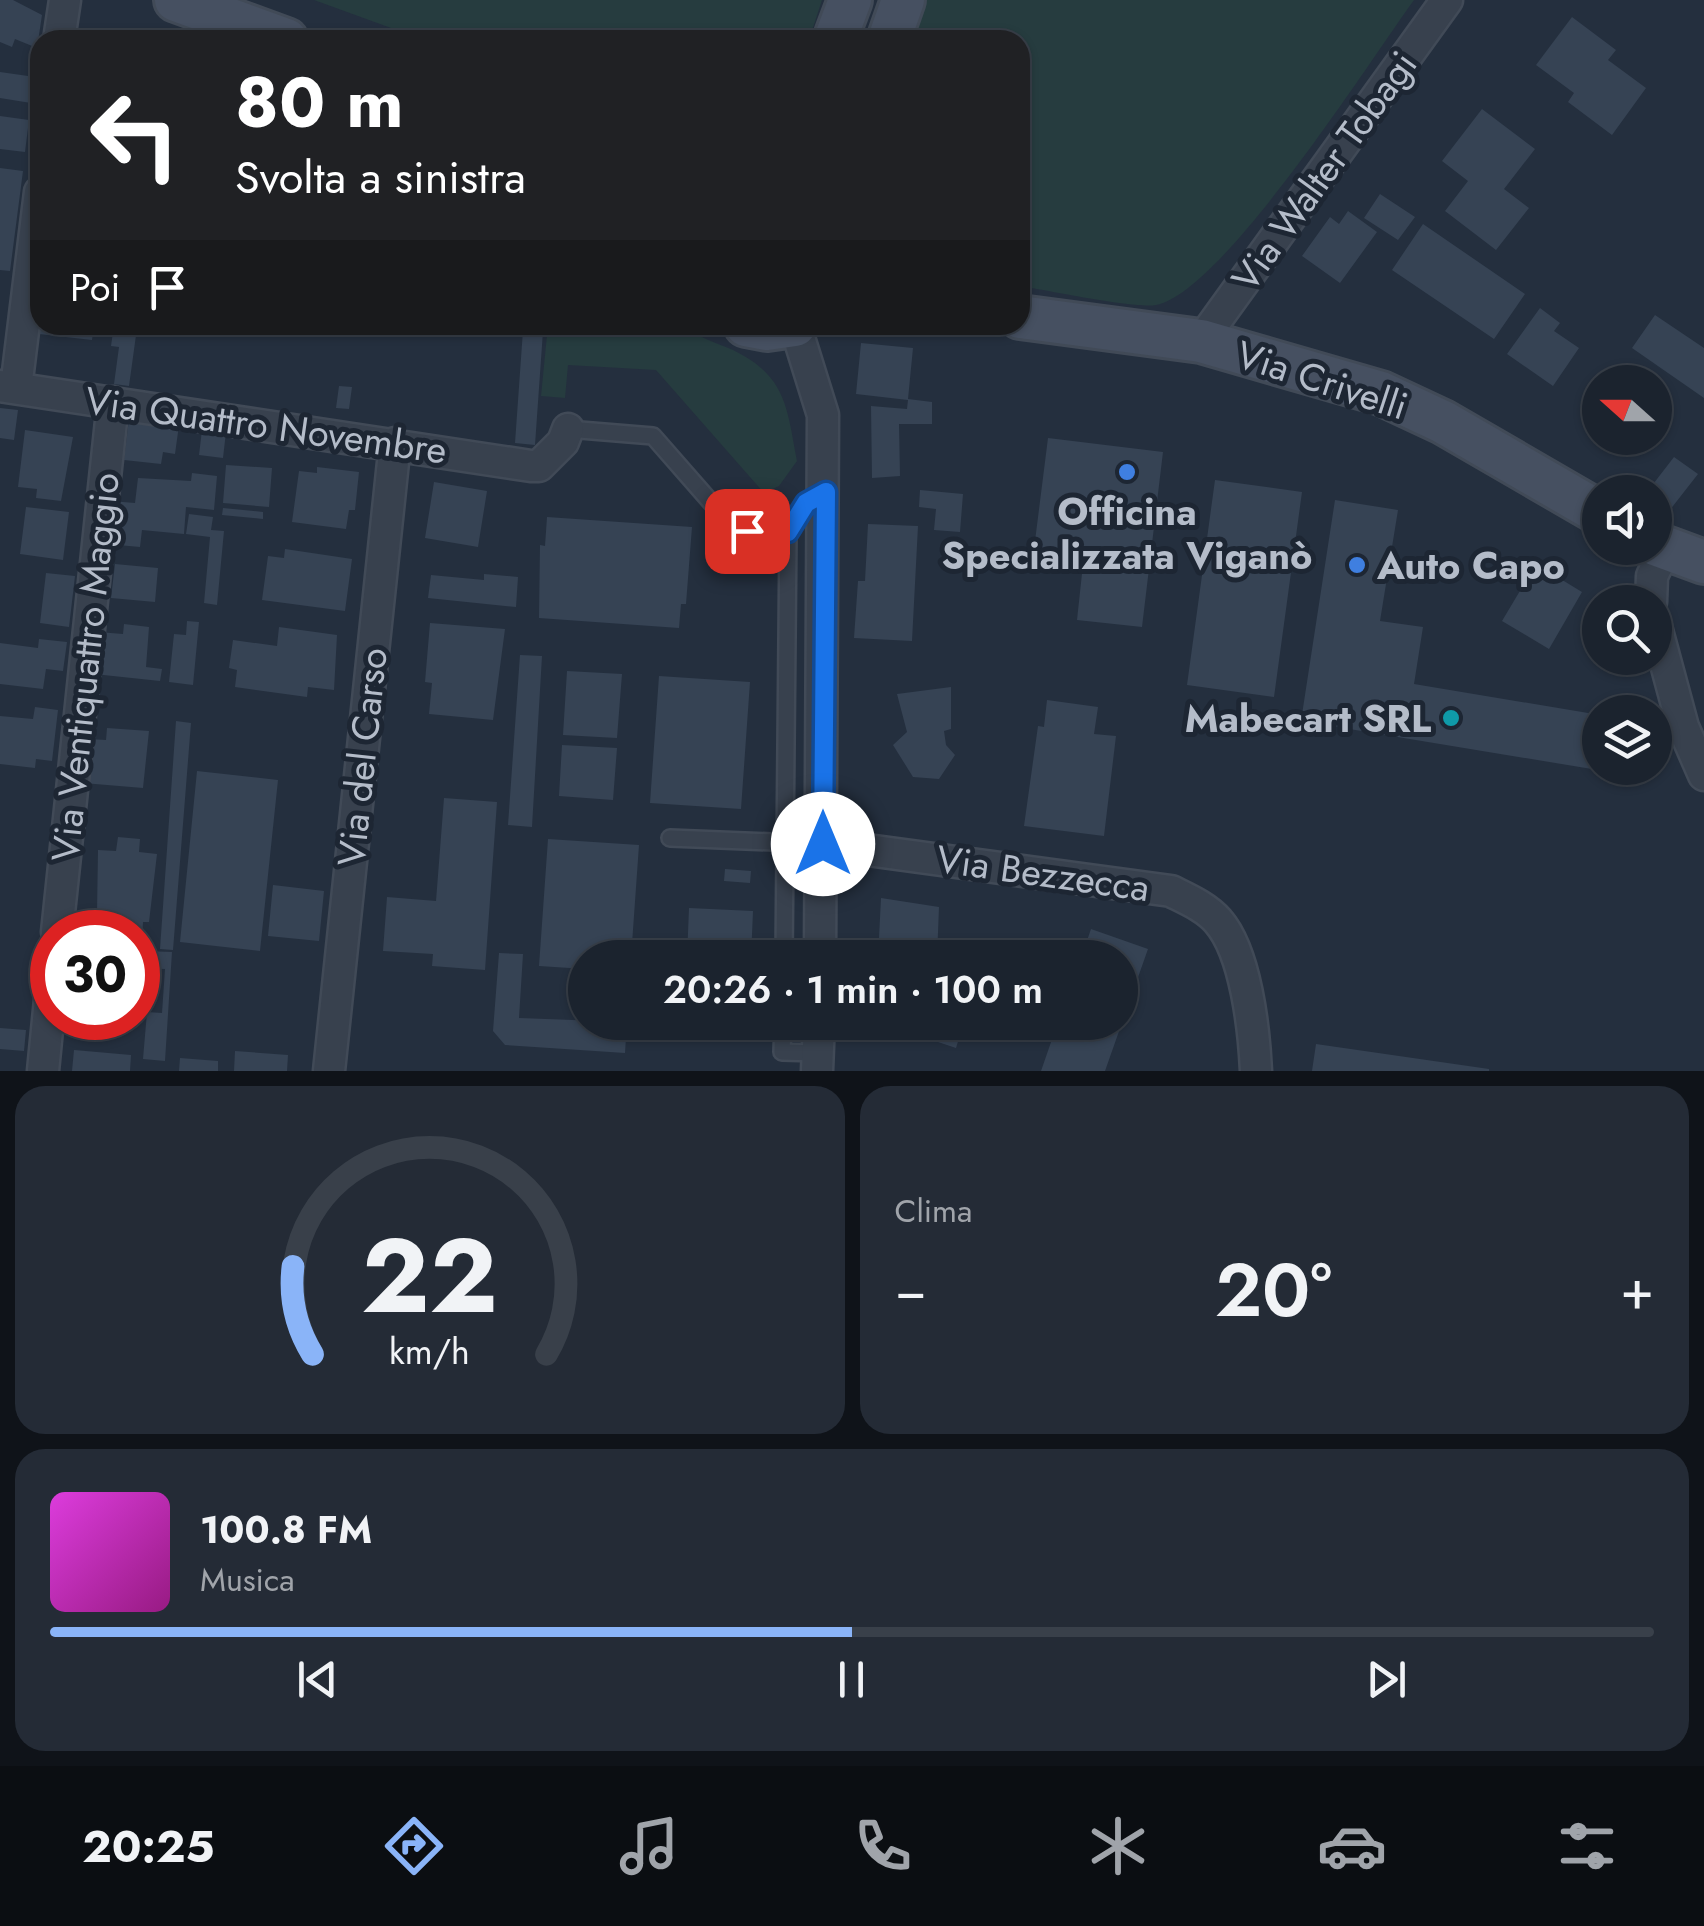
<!DOCTYPE html>
<html lang="it">
<head>
<meta charset="utf-8">
<style>
	body { margin:0; font-family:Jost,sans-serif; background:#242b36; color:#f1f3f6; height:100vh; display:flex; flex-direction:column; font-size:38px; white-space:nowrap }
	* { box-sizing:border-box; margin:0 }
	p { font-size:32px; color:#a0a4aa }
	.icon { flex:none; width:55px; height:55px; fill:none; stroke:currentColor; stroke-width:2; stroke-linecap:round; stroke-linejoin:round }
	.map { position:relative; height:1071px; overflow:hidden }
	.details { display:flex; flex-direction:column; gap:15px; padding:15px; background:#0f1319; flex:1 }
	.details>* { flex:none }
	.guide { position:absolute; left:30px; top:30px; width:1000px; height:305px; border-radius:30px; box-shadow:0 2px 8px #0004,0 0 0 2px #39404a; background:#202124; color:#fff; overflow:hidden }
	.needle { width:65px; rotate:291deg }
	.fabs { position:absolute; left:1582px; top:365px; display:grid; gap:20px }
	.fabs a { display:grid; place-items:center; width:90px; height:90px; border-radius:50%; background:#1b232e; box-shadow:0 2px 8px #0004,0 0 0 2px #39404a; font-size:50px }
	.speed { position:absolute; left:30px; top:910px; display:flex; gap:20px; font-size:50px; font-weight:700; text-align:center }
	.speed>* { display:grid; place-content:center; width:130px; height:130px; border-radius:50%; background:#1b232e; box-shadow:0 2px 8px #0004,0 0 0 2px #39404a; line-height:1 }
	.speed .limit { border:15px solid #d22; background:#fff; color:#111 }
	.pin { position:absolute; display:grid; place-items:center; width:85px; height:85px; color:#fff; margin:-42px; border-radius:20px; box-shadow:0 5px 15px #0006 }
	.me { position:absolute; width:110px; margin:-55px; rotate:0deg; stroke-linejoin:round; filter:drop-shadow(0 0 8px #0008) }
	.turn { display:flex; align-items:center; gap:35px; height:210px; padding:0 40px; font-size:45px }
	.turn .icon { width:130px; height:130px; stroke-width:2.5 }
	.turn b { display:block; font-size:70px; line-height:85px }
	.then { display:flex; align-items:center; height:95px; padding:0 40px; background:#0003; gap:20px; font-size:38px }
	.big { font-size:75px; font-weight:600; line-height:1.1 }
	.details .card { flex:1; display:flex; flex-direction:column; justify-content:center; gap:15px; min-width:0; padding:0 35px; border-radius:30px; background:#242b36 }
	.details .dial { align-items:center; gap:0 }
	.dial svg { height:260px; overflow:visible; fill:none; stroke:#39404a; stroke-width:7; stroke-linecap:round; text-anchor:middle }
	.dial text { fill:#f1f3f6; stroke:none }
	.song { display:flex; align-items:center; gap:30px }
	.cover { width:120px; height:120px; border-radius:15px; background:linear-gradient(135deg,hsl(300 70% 55%),hsl(310 70% 35%)) }
	.played { height:10px; border-radius:5px; background:linear-gradient(90deg,#8ab4f8 50%,#39404a 50%) }
	.keys { display:flex; justify-content:space-around; direction:ltr }
	.heat { display:flex; justify-content:space-between; align-items:center; font-size:55px; direction:ltr }
	.details .tiles { flex:1; display:grid; gap:15px; grid-template-columns:1fr 1fr }
	.card:last-child { grid-column:span 2 }
	.trip { position:absolute; left:568px; top:940px; width:570px; height:100px; border-radius:50px; background:#1b232e; box-shadow:0 2px 8px #0004,0 0 0 2px #39404a; font-weight:600; line-height:100px; text-align:center }
	.dock { display:flex; height:160px; justify-content:space-around; align-items:center; background:#0b0e12; color:#a0a4aa }
	.dock .icon { width:70px; height:70px }
	.dock .selected { color:#8ab4f8 }
	.dock b { font-size:45px; color:#f1f3f6 }
	.map>svg:first-child { display:block }
	.green { fill:#263c3f }
	.building { fill:#364354 }
	.lines { fill:none; stroke-linecap:round; stroke-linejoin:round }
	.lane-casing { stroke:#414a57; stroke-width:20 }
	.street-casing { stroke:#414a57; stroke-width:35 }
	.secondary-casing { stroke:#414a57; stroke-width:48 }
	.lane { stroke:#38414e; stroke-width:15 }
	.street { stroke:#38414e; stroke-width:30 }
	.secondary { stroke:#465061; stroke-width:42 }
	.route-casing { stroke:#114b97; stroke-width:25 }
	.route { stroke:#1a73e8; stroke-width:18 }
	.shop-dot { fill:#3f7fe0; stroke:#1d2633; stroke-width:4 }
	.culture-dot { fill:#0f9aa8; stroke:#1d2633; stroke-width:4 }
	.labels { text-anchor:middle; dominant-baseline:central; stroke-width:10; stroke-linejoin:round; paint-order:stroke }
	.street-label { font-size:38px; fill:#b4bcc9; stroke:#1d2633 }
	.poi-label { font-size:38px; font-weight:bold; fill:#b4bcc9; stroke:#1d2633 }
</style>
</head>
<body>
<div class="map">
<svg width="1704" height="1071" viewBox="0 0 1704 1071">
	<rect width="100%" height="100%" fill="#242f3e"/>
	<path class="green" d="M 314,0 L 822,0 L 809,40 L 424,40 Z
		M 927,0 L 1414,0 C 1369,62 1222,293 1156,305 C 1136,309 1046,290 1020,286 L 1020,40 L 913,40 Z
		M 548,325 L 684,325 C 700,339 715,342 733,350 C 787,376 787,409 797,461 L 779,486 L 764,493 L 656,370 L 568,365 L 565,398 L 541,396 Z"/>
	<path class="building" d="M 0,0 L 13,0 L 42,15 L 37,48 L 15,39 L 12,47 L 0,42 Z
		M 1572,17 L 1616,50 L 1608,60 L 1646,88 L 1612,135 L 1568,102 L 1574,93 L 1536,65 Z
		M 0,72 L 35,77 L 31,103 L 0,98 Z
		M 1482,109 L 1535,149 L 1504,189 L 1529,208 L 1496,250 L 1445,211 L 1468,181 L 1442,161 Z
		M 0,116 L 29,120 L 25,152 L 0,149 Z
		M 0,168 L 23,171 L 10,271 L 0,270 Z
		M 1380,194 L 1415,217 L 1398,240 L 1364,218 Z
		M 1348,211 L 1377,232 L 1340,283 L 1302,256 L 1330,217 L 1339,224 Z
		M 1423,224 L 1525,294 L 1494,339 L 1392,270 Z
		M 1540,308 L 1560,323 L 1554,331 L 1579,348 L 1553,386 L 1507,354 Z
		M 1655,315 L 1704,348 L 1704,398 L 1632,348 Z
		M 41,325 L 94,325 L 92,340 L 39,334 Z
		M 114,325 L 158,325 L 157,331 L 137,328 L 129,386 L 114,384 L 119,347 L 111,346 Z
		M 329,325 L 344,325 L 343,336 L 327,334 Z
		M 523,330 L 543,331 L 535,445 L 515,443 Z
		M 861,343 L 913,348 L 908,399 L 932,402 L 932,424 L 899,424 L 900,476 L 872,478 L 871,406 L 907,409 L 908,400 L 856,394 Z
		M 339,386 L 352,387 L 349,409 L 336,408 Z
		M 0,408 L 18,410 L 14,440 L 0,438 Z
		M 129,419 L 179,425 L 175,454 L 163,452 L 161,464 L 124,460 Z
		M 25,430 L 73,437 L 61,501 L 36,498 L 37,489 L 18,487 Z
		M 202,430 L 226,432 L 223,458 L 199,455 Z
		M 1048,438 L 1163,452 L 1142,627 L 1077,620 L 1084,555 L 1034,549 Z
		M 1674,457 L 1698,474 L 1666,515 L 1655,510 L 1655,492 L 1647,492 Z
		M 226,465 L 272,468 L 269,507 L 223,503 Z
		M 317,467 L 359,472 L 355,510 L 349,510 L 346,529 L 292,522 L 299,471 L 317,473 Z
		M 192,473 L 217,476 L 214,510 L 186,507 L 184,534 L 142,530 L 140,547 L 107,544 L 111,501 L 135,503 L 138,478 L 191,481 Z
		M 1215,480 L 1302,492 L 1274,697 L 1187,685 Z
		M 434,482 L 487,491 L 478,547 L 425,538 Z
		M 920,490 L 963,494 L 960,532 L 934,530 L 936,509 L 919,507 Z
		M 1335,500 L 1398,510 L 1380,621 L 1423,627 L 1414,684 L 1600,715 L 1600,768 L 1611,768 L 1610,772 L 1301,721 Z
		M 26,507 L 69,512 L 63,560 L 20,554 Z
		M 223,508 L 263,512 L 263,519 L 222,515 Z
		M 189,514 L 213,517 L 211,530 L 224,531 L 217,605 L 204,603 L 210,537 L 186,534 Z
		M 547,517 L 692,527 L 686,604 L 681,604 L 679,628 L 539,618 L 540,545 L 545,546 Z
		M 868,524 L 918,526 L 912,641 L 854,638 L 858,581 L 865,581 Z
		M 285,549 L 352,559 L 345,611 L 262,600 L 268,556 L 284,558 Z
		M 115,564 L 158,568 L 155,602 L 111,598 Z
		M 1536,564 L 1582,592 L 1549,649 L 1502,621 Z
		M 46,573 L 75,576 L 69,627 L 40,623 Z
		M 484,574 L 518,577 L 516,607 L 428,598 L 431,575 L 484,580 Z
		M 187,621 L 199,622 L 193,685 L 169,682 L 174,634 L 186,635 Z
		M 430,623 L 505,629 L 493,720 L 429,714 L 432,683 L 425,682 Z
		M 124,624 L 149,627 L 146,667 L 162,669 L 160,681 L 94,674 L 98,632 L 123,634 Z
		M 279,627 L 337,635 L 334,690 L 308,687 L 307,697 L 235,687 L 237,670 L 229,668 L 233,640 L 277,646 Z
		M 39,639 L 67,642 L 63,671 L 46,669 L 43,689 L 0,684 L 0,643 L 38,648 Z
		M 520,655 L 542,656 L 532,827 L 508,825 Z
		M 567,671 L 622,674 L 617,738 L 563,735 Z
		M 659,676 L 750,682 L 741,809 L 650,803 Z
		M 951,687 L 951,729 L 944,731 L 946,745 L 955,755 L 939,779 L 913,777 L 893,745 L 907,732 L 897,694 Z
		M 1047,700 L 1098,707 L 1094,734 L 1116,736 L 1104,836 L 1024,826 L 1038,726 L 1044,727 Z
		M 35,707 L 58,710 L 52,761 L 36,759 L 35,768 L 0,764 L 0,716 L 33,719 Z
		M 176,721 L 191,723 L 173,950 L 160,949 Z
		M 107,728 L 149,731 L 143,788 L 83,783 L 88,739 L 106,740 Z
		M 562,745 L 617,748 L 613,800 L 559,796 Z
		M 197,771 L 278,780 L 260,951 L 180,942 Z
		M 444,798 L 497,802 L 485,970 L 432,966 L 433,954 L 383,951 L 387,897 L 436,901 Z
		M 118,837 L 140,839 L 139,852 L 157,854 L 149,922 L 143,922 L 142,939 L 138,932 L 84,932 L 85,913 L 97,913 L 98,850 L 116,851 Z
		M 548,839 L 639,845 L 631,958 L 585,958 L 585,969 L 539,966 Z
		M 725,869 L 751,871 L 750,883 L 724,881 Z
		M 273,885 L 324,891 L 319,941 L 268,936 Z
		M 881,898 L 939,907 L 937,958 L 878,958 Z
		M 689,908 L 753,911 L 751,958 L 687,958 Z
		M 1091,929 L 1148,949 L 1105,1071 L 1041,1071 L 1058,1022 L 1120,1022 L 1120,958 L 1081,958 Z
		M 145,951 L 172,952 L 165,1061 L 143,1059 L 147,1012 L 162,1013 L 165,969 L 144,968 Z
		M 499,953 L 523,954 L 519,1018 L 627,1022 L 625,1053 L 505,1045 L 493,1031 Z
		M 683,1022 L 748,1022 L 747,1032 L 683,1029 Z
		M 878,1022 L 964,1022 L 956,1048 Z
		M 0,1028 L 26,1030 L 24,1051 L 0,1049 Z
		M 1316,1044 L 1489,1069 L 1489,1071 L 1312,1071 Z
		M 74,1050 L 131,1055 L 130,1071 L 72,1071 Z
		M 235,1051 L 288,1055 L 287,1071 L 234,1071 Z
		M 180,1058 L 218,1061 L 218,1071 L 179,1071 Z"/>
	<g class="lines">
		<g class="lane-casing">
			<path id="lane" d="M 568,429 L 653,436 L 730,524 L 747,531 L 788,532 L 806,503 L 822,494
				M 670,838 L 823,844
				M 784,958 L 788,532
				M 783,1022 L 782,1052 L 818,1053"/>
		</g>
		<g class="street-casing">
			<path id="street" d="M 59,40 L 65,0
				M 795,325 L 823,415 L 820,958
				M 1201,341 L 1447,0
				M 0,386 L 531,466 L 539,466 L 563,442 L 568,429
				M 16,388 L 40,192
				M 1651,602 L 1652,576 L 1665,549
				M 1655,623 L 1683,727 L 1704,775
				M 823,844 L 1171,891 C 1187,899 1206,907 1218,921 C 1246,953 1254,1029 1256,1071
				M 57,932 L 113,402
				M 43,1071 L 52,979
				M 329,1071 L 395,443
				M 817,1071 L 819,1022"/>
		</g>
		<g class="secondary-casing">
			<path id="secondary" d="M 176,0 L 286,40
				M 835,40 L 850,0
				M 889,40 L 903,0
				M 1020,317 L 1201,341 L 1381,393 L 1443,422 L 1600,513
				M 746,325 L 767,329 L 795,325
				M 1655,544 L 1704,562"/>
		</g>
		<use href="#lane" class="lane"/>
		<use href="#street" class="street"/>
		<use href="#secondary" class="secondary"/>
	</g>
	<g class="lines">
		<g class="route-casing">
			<path id="route" d="M 747,531 L 788,532 L 806,503 L 826,492 L 823,844"/>
		</g>
		<use href="#route" class="route"/>
	</g>
	<g class="shop-dot">
		<circle cx="1127" cy="472" r="10"/>
		<circle cx="1357" cy="565" r="10"/>
	</g>
	<circle class="culture-dot" cx="1451" cy="718" r="10"/>
	<g class="labels">
		<g class="street-label">
			<text transform="translate(1324 171) rotate(-54)">Via Walter Tobagi</text>
			<text transform="translate(1322 380) rotate(18)">Via Crivelli</text>
			<text transform="translate(266 425) rotate(8)">Via Quattro Novembre</text>
			<text transform="translate(85 667) rotate(-84)">Via Ventiquattro Maggio</text>
			<text transform="translate(362 757) rotate(-84)">Via del Carso</text>
			<text transform="translate(1043 873) rotate(8)">Via Bezzecca</text>
		</g>
		<g class="poi-label">
			<text x="1127" y="511">Officina<tspan x="1127" dy="44">Specializzata Viganò</tspan></text>
			<text x="1377" y="565" text-anchor="start">Auto Capo</text>
			<text x="1431" y="718" text-anchor="end">Mabecart SRL</text>
		</g>
	</g>
</svg>
<div class="fabs">
<a><svg class="needle" viewBox="-14 -14 28 28"><path d="M0-13l5 13h-10z" fill="#e53935"/><path d="M0 13l5-13h-10z" fill="#a0a4aa"/></svg></a>
<a><svg class="icon" aria-label="sound" viewBox="0 0 24 24"><path d="M4 9h4l5-4v14l-5-4H4zM17 9q2 3 0 6"/></svg></a>
<a><svg class="icon" aria-label="search" viewBox="0 0 24 24"><circle cx="10" cy="10" r="6"/><path d="M15 15l6 6"/></svg></a>
<a><svg class="icon" aria-label="layers" viewBox="0 0 24 24"><path d="M12 4l9 5-9 5-9-5zM3 14l9 5 9-5"/></svg></a>
</div>
<div class="speed"><div class="limit">30</div></div>
<div class="pin" style="left:747px;top:531px;background:#d93025"><svg class="icon" aria-label="arrive" viewBox="0 0 24 24"><path d="M6 21V4h12l-3 4 3 4H6"/></svg></div>
<svg class="me" style="left:823px;top:844px" viewBox="-20 -20 40 40"><circle r="19" fill="#fff"/><path d="M0-13L10 11 0 6-10 11z" fill="#1a73e8"/></svg>
<div class="trip">20:26 · 1 min · 100 m</div>
<div class="guide">
<div class="turn"><svg class="icon" aria-label="left" viewBox="0 0 24 24"><path d="M17 20v-9H6M10 6l-5 5 5 5"/></svg><div><b>80 m</b>Svolta a sinistra</div></div>
<div class="then">Poi<svg class="icon" aria-label="arrive" viewBox="0 0 24 24"><path d="M6 21V4h12l-3 4 3 4H6"/></svg></div>
</div>
</div>
<section class="details">
<div class="tiles">
<div class="card dial"><svg viewBox="0 0 100 80">
<path d="M14 69A42 42 0 1 1 86 69"/>
<path d="M14 69A42 42 0 0 1 8 42" stroke="#8ab4f8"/>
<text x="50" y="56" font-size="32" font-weight="700">22</text>
<text x="50" y="72" font-size="11">km/h</text>
</svg></div>
<div class="card"><p>Clima</p>
<div class="heat"><a>−</a><b class="big">20°</b><a>+</a></div>
</div>
<div class="card">
<div class="song"><i class="cover"></i><div><b>100.8 FM</b><p>Musica</p></div></div>
<div class="played"></div>
<div class="keys"><svg class="icon" aria-label="previous" viewBox="0 0 24 24"><path d="M18 5L8 12l10 7zM5 5v14"/></svg><svg class="icon" aria-label="pause" viewBox="0 0 24 24"><path d="M8 5v14M16 5v14"/></svg><svg class="icon" aria-label="next" viewBox="0 0 24 24"><path d="M6 5l10 7-10 7zM19 5v14"/></svg></div>
</div>
</div>
</section>
<nav class="dock">
<b>20:25</b>
<svg class="icon selected" aria-label="directions" viewBox="0 0 24 24"><path d="M12 3l9 9-9 9-9-9zM9 14v-3h6M13 9l2 2-2 2"/></svg>
<svg class="icon" aria-label="music" viewBox="0 0 24 24"><path d="M9 18V5l10-2v13"/><circle cx="6" cy="18" r="3"/><circle cx="16" cy="16" r="3"/></svg>
<svg class="icon" aria-label="phone" viewBox="0 0 24 24"><path d="M5 4h4l2 5-3 2q2 4 5 5l2-3 5 2v4C11 20 4 13 5 4z"/></svg>
<svg class="icon" aria-label="climate" viewBox="0 0 24 24"><path d="M12 3v18M4 7l16 10M4 17L20 7"/></svg>
<svg class="icon" aria-label="car" viewBox="0 0 24 24"><path d="M5 17H2v-5l4-1 3-4h7l3 4 3 1v5h-3M9 17h6M6 11h13"/><circle cx="7" cy="17" r="2"/><circle cx="17" cy="17" r="2"/></svg>
<svg class="icon" aria-label="filters" viewBox="0 0 24 24"><path d="M4 7h16M4 17h16"/><circle cx="9" cy="7" r="2"/><circle cx="15" cy="17" r="2"/></svg>
</nav>
</body>
</html>
